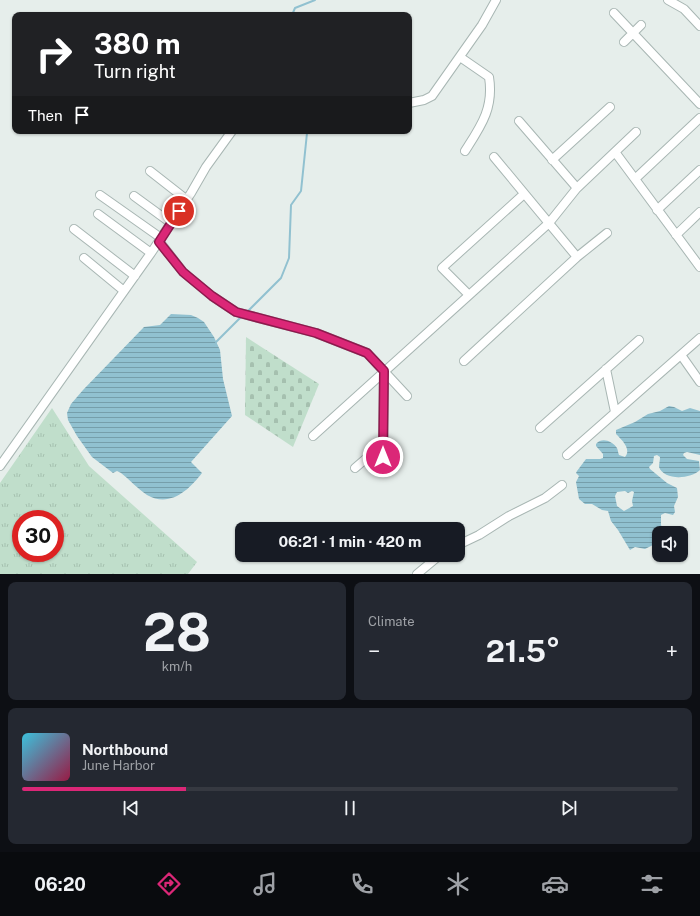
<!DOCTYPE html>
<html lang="en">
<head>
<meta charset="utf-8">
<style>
	body { margin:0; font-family:"Public Sans",sans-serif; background:#242831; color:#f1f3f6; height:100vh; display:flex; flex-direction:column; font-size:15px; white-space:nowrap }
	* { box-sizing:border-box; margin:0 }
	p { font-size:13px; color:#9ea1a6 }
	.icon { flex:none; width:22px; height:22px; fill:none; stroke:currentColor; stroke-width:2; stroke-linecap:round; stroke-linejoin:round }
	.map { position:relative; height:574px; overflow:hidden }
	.details { display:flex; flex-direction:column; gap:8px; padding:8px; background:#0d0f14; flex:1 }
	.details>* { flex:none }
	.guide { position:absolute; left:12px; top:12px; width:400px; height:122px; border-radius:8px; box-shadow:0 1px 3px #0004; background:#202124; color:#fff; overflow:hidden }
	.buttons { position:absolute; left:652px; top:526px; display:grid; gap:8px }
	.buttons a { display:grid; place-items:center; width:36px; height:36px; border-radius:8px; background:#171b24; box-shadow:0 1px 3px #0004; font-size:20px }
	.speed { position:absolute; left:12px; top:510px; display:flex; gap:8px; font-size:20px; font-weight:700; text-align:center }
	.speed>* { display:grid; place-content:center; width:52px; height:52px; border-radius:50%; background:#171b24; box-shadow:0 1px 3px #0004; line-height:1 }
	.speed .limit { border:6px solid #d22; background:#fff; color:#111 }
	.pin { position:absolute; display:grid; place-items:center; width:34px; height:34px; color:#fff; margin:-17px; border:2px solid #fff; border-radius:50%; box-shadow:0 1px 4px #0007 }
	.me { position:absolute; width:44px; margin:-22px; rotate:0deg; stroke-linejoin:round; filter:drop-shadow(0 0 3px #0008) }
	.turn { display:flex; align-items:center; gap:14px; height:84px; padding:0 16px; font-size:18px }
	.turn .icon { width:52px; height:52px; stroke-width:2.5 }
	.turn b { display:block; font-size:28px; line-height:34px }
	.then { display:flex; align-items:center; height:38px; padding:0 16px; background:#0003; gap:8px; font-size:15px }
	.big { font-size:30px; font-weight:700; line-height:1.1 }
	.details .card { flex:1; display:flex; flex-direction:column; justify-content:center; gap:6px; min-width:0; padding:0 14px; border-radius:8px; background:#242831 }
	.details .dial { align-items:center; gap:0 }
	.dial b { font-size:52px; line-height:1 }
	.song { display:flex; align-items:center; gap:12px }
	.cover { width:48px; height:48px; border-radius:6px; background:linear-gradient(135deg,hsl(190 70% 55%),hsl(340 70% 35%)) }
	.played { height:4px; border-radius:2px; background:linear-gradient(90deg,#db2777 25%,#363941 25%) }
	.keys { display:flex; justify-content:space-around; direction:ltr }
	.heat { display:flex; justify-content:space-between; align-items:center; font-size:22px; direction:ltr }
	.details .tiles { flex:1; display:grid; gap:8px; grid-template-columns:1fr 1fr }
	.card:last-child { grid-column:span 2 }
	.trip { position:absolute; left:235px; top:522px; width:230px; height:40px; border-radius:8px; background:#171b24; box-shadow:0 1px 3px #0004; font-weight:700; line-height:40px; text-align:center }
	.menu { display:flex; height:64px; justify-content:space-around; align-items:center; background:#090b0e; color:#9ea1a6 }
	.menu .icon { width:28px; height:28px }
	.menu .selected { color:#db2777 }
	.menu b { font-size:18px; color:#f1f3f6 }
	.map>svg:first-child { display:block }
	.grass { fill:url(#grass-tufts); fill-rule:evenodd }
	.cemetery { fill:url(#cemetery-stones) }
	.water { fill:url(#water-rules); fill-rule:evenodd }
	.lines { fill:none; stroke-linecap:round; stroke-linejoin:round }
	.stream { stroke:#91c1d0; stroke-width:2 }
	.minor-casing { stroke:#a8b6b3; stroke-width:10 }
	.minor { stroke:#fff; stroke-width:8 }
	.route-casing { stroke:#8e194d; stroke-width:10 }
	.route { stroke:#db2777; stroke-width:7 }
</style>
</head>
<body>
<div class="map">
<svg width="700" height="574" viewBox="0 0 700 574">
	<defs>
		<pattern id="grass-tufts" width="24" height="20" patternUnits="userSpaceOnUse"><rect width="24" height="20" fill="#c0decb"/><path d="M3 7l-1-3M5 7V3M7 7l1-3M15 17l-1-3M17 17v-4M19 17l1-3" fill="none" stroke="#a5c0af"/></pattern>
		<pattern id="cemetery-stones" width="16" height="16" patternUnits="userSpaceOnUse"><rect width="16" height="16" fill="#c0decb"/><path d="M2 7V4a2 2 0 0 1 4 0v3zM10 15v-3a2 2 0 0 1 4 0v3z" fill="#a5c0af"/></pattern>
		<pattern id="water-rules" width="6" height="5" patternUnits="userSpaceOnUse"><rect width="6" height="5" fill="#91c1d0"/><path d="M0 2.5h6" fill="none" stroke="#769eaa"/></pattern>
	</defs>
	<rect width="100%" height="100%" fill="#e6eeeb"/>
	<path class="grass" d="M 52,408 L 89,466 L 197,562 L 188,574 L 0,574 L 0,483 ZM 21,519 L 55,519 L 55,553 L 21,553 Z"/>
	<path class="cemetery" d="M 246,337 L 319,384 L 293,447 L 245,415 Z"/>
	<path class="water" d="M 171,314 L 191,315 L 198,318 L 204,322 L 214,337 L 220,350 L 223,379 L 232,416 L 191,462 L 202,473 C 189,490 170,508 147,495 C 138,489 130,480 121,473 L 117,471 L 113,473 L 92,457 L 77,436 L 68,420 L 67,413 L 71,404 L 83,390 L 144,327 L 160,325 Z
		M 669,406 L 674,407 L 682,411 L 690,408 L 700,411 L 700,455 L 687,452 L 684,453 L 683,455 L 687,459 L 699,461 L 700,470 C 691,479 664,481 659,467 C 659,464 660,460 660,457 L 657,455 L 654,456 L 653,463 L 649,467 L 650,469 L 667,483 L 677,488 L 678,497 L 674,506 L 675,512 L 673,515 L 665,513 L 661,515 L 661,525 L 664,533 L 659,533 L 659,542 L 645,549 L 635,547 L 630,550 L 618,530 L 611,521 L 608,511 L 602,510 L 592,504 L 585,504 L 579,499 L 576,482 L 579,476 L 576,473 L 577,471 L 586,459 L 600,459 L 603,458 L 603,454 L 596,446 L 596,444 C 602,437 612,441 617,448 C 618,450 618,453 619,455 L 625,457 C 632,449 621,439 616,434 L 616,430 L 635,422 L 648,414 L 660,411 ZM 625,491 L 628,493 L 632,491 L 634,492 L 632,501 L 633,506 L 624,511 L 617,506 L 615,496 L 617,492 Z"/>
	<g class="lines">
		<path class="stream" d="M 292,15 L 295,8 L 315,0
			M 247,312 L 281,278 L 289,258 L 291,205 L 301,191 L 307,133 L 303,131
			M 216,342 L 242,316"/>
		<g class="minor-casing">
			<path id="minor" d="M 668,0 L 684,9 L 700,26
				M 614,13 L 700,104
				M 624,42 L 641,25
				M 460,57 L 489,77 C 494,108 481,126 465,151
				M 409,103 L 424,100 L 432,96 L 482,25 L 496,0
				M 519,121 L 577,188
				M 615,152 L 700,267
				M 494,157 L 577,257
				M 552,160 L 610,107
				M 150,171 L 187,200
				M 635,179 L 700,118
				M 100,195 L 161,238
				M 134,196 L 171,223
				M 657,210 L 700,170
				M 98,214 L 151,253
				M 74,229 L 135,276
				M 676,235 L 700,212
				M 159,241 L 183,272 L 212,296 L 236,312 L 316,333 L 367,353 L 407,396
				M 84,258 L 124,291
				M 469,295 L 442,268 L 524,194
				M 681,355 L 700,382
				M 464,361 L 577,257 L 607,233
				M 606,369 L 615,412
				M 540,428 L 639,340
				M 313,436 L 549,223 L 577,188 L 636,132
				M 567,455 L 700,338
				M 383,457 L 384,371
				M 0,466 L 151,253 L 191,193 L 206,167 L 232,131
				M 355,468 L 383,444
				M 458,545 L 479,535 L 509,516 L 545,498 L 562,485
				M 417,574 L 440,555"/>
		</g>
		<use href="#minor" class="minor"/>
	</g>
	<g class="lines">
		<g class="route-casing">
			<path id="route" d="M 179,211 L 159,242 L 183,272 L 212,296 L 236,312 L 316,333 L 367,353 L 384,371 L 383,457"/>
		</g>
		<use href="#route" class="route"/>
	</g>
</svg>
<div class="buttons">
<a><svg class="icon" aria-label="sound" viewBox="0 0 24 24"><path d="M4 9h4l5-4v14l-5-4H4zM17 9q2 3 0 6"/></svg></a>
</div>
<div class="speed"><div class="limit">30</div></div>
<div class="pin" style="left:179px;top:211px;background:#d93025"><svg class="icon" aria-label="arrive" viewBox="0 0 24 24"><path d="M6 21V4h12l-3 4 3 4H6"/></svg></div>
<svg class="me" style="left:383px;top:457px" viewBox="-20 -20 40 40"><circle r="17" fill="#db2777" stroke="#fff" stroke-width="3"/><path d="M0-11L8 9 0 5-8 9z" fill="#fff"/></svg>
<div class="trip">06:21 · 1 min · 420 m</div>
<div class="guide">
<div class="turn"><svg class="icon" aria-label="right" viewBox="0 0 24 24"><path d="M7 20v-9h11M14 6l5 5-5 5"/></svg><div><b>380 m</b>Turn right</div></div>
<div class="then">Then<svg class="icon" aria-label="arrive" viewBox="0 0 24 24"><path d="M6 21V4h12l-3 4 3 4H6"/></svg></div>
</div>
</div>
<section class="details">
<div class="tiles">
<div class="card dial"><b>28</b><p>km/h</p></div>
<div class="card"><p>Climate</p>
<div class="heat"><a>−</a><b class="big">21.5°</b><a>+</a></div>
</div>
<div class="card">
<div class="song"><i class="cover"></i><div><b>Northbound</b><p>June Harbor</p></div></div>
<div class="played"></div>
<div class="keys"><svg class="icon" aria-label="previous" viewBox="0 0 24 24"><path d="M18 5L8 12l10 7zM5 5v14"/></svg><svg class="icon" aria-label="pause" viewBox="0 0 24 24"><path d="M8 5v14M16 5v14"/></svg><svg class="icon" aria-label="next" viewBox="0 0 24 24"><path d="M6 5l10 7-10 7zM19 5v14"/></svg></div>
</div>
</div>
</section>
<nav class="menu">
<b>06:20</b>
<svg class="icon selected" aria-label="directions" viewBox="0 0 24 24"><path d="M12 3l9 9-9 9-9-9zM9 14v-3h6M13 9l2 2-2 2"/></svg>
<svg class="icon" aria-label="music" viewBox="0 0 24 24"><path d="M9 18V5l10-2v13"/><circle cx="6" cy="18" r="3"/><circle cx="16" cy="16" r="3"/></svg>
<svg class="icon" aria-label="phone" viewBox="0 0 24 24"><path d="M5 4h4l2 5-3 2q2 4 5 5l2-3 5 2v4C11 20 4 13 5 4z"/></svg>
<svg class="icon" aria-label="climate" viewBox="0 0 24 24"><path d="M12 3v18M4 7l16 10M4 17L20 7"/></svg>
<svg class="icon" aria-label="car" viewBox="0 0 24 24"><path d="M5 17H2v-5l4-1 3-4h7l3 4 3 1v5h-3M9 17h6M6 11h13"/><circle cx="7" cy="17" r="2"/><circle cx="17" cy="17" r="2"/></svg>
<svg class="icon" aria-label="filters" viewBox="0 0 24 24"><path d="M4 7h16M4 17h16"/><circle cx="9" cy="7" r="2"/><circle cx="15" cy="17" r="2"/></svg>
</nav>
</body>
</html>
